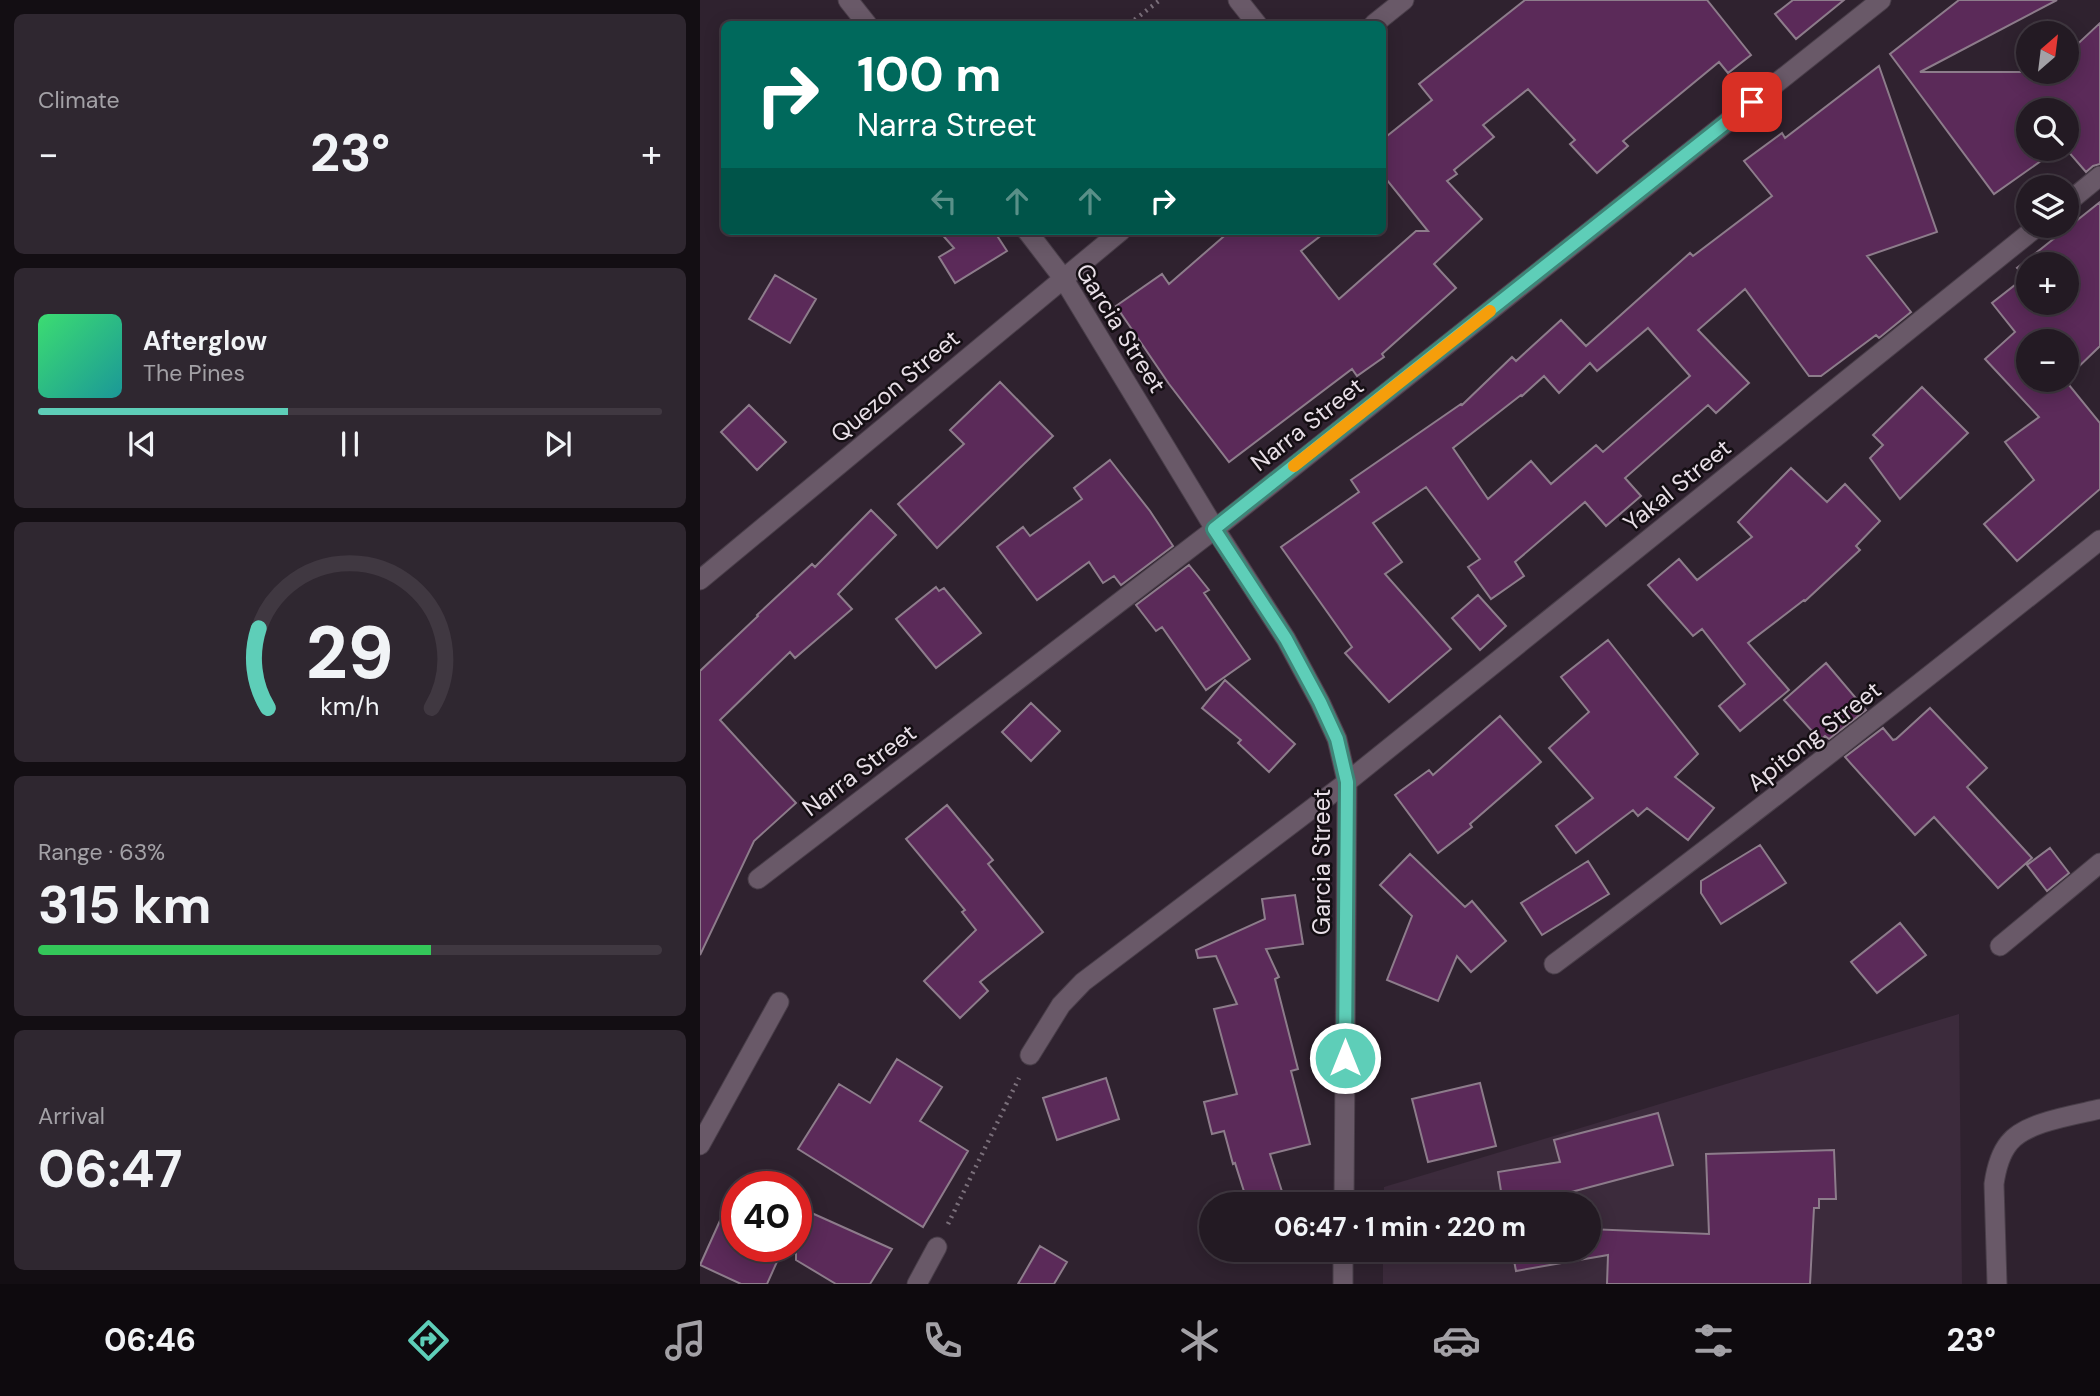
<!DOCTYPE html>
<html lang="en">
<head>
<meta charset="utf-8">
<style>
	body { margin:0; font-family:"DM Sans",sans-serif; background:#2f2730; color:#f1f3f6; height:100vh; display:flex; flex-direction:column; font-size:26px; white-space:nowrap }
	* { box-sizing:border-box; margin:0 }
	p { font-size:23px; color:#a3a1a6 }
	.icon { flex:none; width:38px; height:38px; fill:none; stroke:currentColor; stroke-width:2; stroke-linecap:round; stroke-linejoin:round }
	.map { position:relative; flex:1; overflow:hidden }
	.sheet { display:flex; flex-direction:column; gap:14px; padding:14px; background:#130e13; width:700px }
	.sheet>* { flex:none }
	.top-card { position:absolute; left:21px; top:21px; width:665px; height:214px; border-radius:10px; box-shadow:0 4px 18px #0003,0 0 0 2px #403841; background:#00695c; color:#fff; overflow:hidden }
	.needle { width:46px; rotate:28deg }
	.buttons { position:absolute; left:1316px; top:21px; display:grid; gap:14px }
	.buttons a { display:grid; place-items:center; width:63px; height:63px; border-radius:50%; background:#231a23; box-shadow:0 4px 18px #0003,0 0 0 2px #403841; font-size:35px }
	.speed { position:absolute; left:21px; top:1171px; display:flex; gap:14px; font-size:35px; font-weight:700; text-align:center }
	.speed>* { display:grid; place-content:center; width:91px; height:91px; border-radius:50%; background:#231a23; box-shadow:0 4px 18px #0003,0 0 0 2px #403841; line-height:1 }
	.speed .limit { border:10px solid #d22; background:#fff; color:#111 }
	.pin { position:absolute; display:grid; place-items:center; width:60px; height:60px; color:#fff; margin:-30px; border-radius:14px; box-shadow:0 4px 10px #0006 }
	.me { position:absolute; width:77px; margin:-38px; rotate:0deg; stroke-linejoin:round; filter:drop-shadow(0 0 5px #0008) }
	.turn { display:flex; align-items:center; gap:24px; height:147px; padding:0 21px; font-size:32px }
	.turn .icon { width:91px; height:91px; stroke-width:2.5 }
	.turn b { display:block; font-size:49px; line-height:60px }
	.lanes { display:flex; align-items:center; height:66px; padding:0 21px; background:#0003; justify-content:center; gap:35px; direction:ltr }
	.lanes .off { opacity:.35 }
	.big { font-size:52px; font-weight:700; line-height:1.1 }
	.sheet .tile { flex:1; display:flex; flex-direction:column; justify-content:center; gap:10px; min-width:0; padding:0 24px; border-radius:10px; background:#2f2730 }
	.sheet .dial { align-items:center; gap:0 }
	.dial svg { height:182px; overflow:visible; fill:none; stroke:#403841; stroke-width:7; stroke-linecap:round; text-anchor:middle }
	.dial text { fill:#f1f3f6; stroke:none }
	.song { display:flex; align-items:center; gap:21px }
	.cover { width:84px; height:84px; border-radius:10px; background:linear-gradient(135deg,hsl(140 70% 55%),hsl(180 70% 35%)) }
	.played { height:7px; border-radius:4px; background:linear-gradient(90deg,#5eceb8 40%,#403841 40%) }
	.keys { display:flex; justify-content:space-around; direction:ltr }
	.heat { display:flex; justify-content:space-between; align-items:center; font-size:38px; direction:ltr }
	.charge { height:10px; border-radius:5px; background:linear-gradient(90deg,#34c759 63%,#403841 0) }
	.trip { position:absolute; left:499px; top:1192px; width:402px; height:70px; border-radius:35px; background:#231a23; box-shadow:0 4px 18px #0003,0 0 0 2px #403841; font-weight:700; line-height:70px; text-align:center }
	.tabs { display:flex; height:112px; justify-content:space-around; align-items:center; background:#0e0a0e; color:#a3a1a6 }
	.tabs .icon { width:49px; height:49px }
	.tabs .current { color:#5eceb8 }
	.tabs b { font-size:32px; color:#f1f3f6 }
	main { display:flex; flex:1; min-height:0 }
	.map>svg:first-child { display:block }
	.built { fill:#3c2b3c }
	.building { fill:#5b2a59; stroke:#8d7c8b; stroke-width:2; fill-rule:evenodd }
	.lines { fill:none; stroke-linecap:round; stroke-linejoin:round }
	.minor-casing { stroke:#493e49; stroke-width:21 }
	.tertiary-casing { stroke:#493e49; stroke-width:21 }
	.path { stroke:#7a6f7a; stroke-width:4.5; stroke-dasharray:2 5; stroke-linecap:butt }
	.minor { stroke:#695968; stroke-width:19 }
	.tertiary { stroke:#695968; stroke-width:19 }
	.route-casing { stroke:#3d8678; stroke-width:18 }
	.route { stroke:#5eceb8; stroke-width:12 }
	.slow { stroke:#f59e0b; stroke-width:12 }
	.labels { text-anchor:middle; dominant-baseline:central; stroke-width:5; stroke-linejoin:round; paint-order:stroke }
	.street-label { font-size:24px; fill:#e8dfe7; stroke:#140e13 }
</style>
</head>
<body>
<main>
<section class="sheet">
<div class="tile"><p>Climate</p>
<div class="heat"><a>−</a><b class="big">23°</b><a>+</a></div>
</div>
<div class="tile">
<div class="song"><i class="cover"></i><div><b>Afterglow</b><p>The Pines</p></div></div>
<div class="played"></div>
<div class="keys"><svg class="icon" aria-label="previous" viewBox="0 0 24 24"><path d="M18 5L8 12l10 7zM5 5v14"/></svg><svg class="icon" aria-label="pause" viewBox="0 0 24 24"><path d="M8 5v14M16 5v14"/></svg><svg class="icon" aria-label="next" viewBox="0 0 24 24"><path d="M6 5l10 7-10 7zM19 5v14"/></svg></div>
</div>
<div class="tile dial"><svg viewBox="0 0 100 80">
<path d="M14 69A42 42 0 1 1 86 69"/>
<path d="M14 69A42 42 0 0 1 10 34" stroke="#5eceb8"/>
<text x="50" y="56" font-size="32" font-weight="700">29</text>
<text x="50" y="72" font-size="11">km/h</text>
</svg></div>
<div class="tile"><p>Range · 63%</p><b class="big">315 km</b><div class="charge"></div></div>
<div class="tile"><p>Arrival</p><b class="big">06:47</b></div>
</section>
<div class="map">
<svg width="1400" height="1284" viewBox="0 0 1400 1284">
	<rect width="100%" height="100%" fill="#2f222f"/>
	<path class="built" d="M 1259,1014 L 1262,1284 L 683,1284 L 683,1250 L 889,1250 L 889,1204 L 684,1204 L 684,1187 Z"/>
	<path class="building" d="M 825,0 L 1007,0 L 1051,55 L 1028,73 L 1019,62 L 923,141 L 928,146 L 897,173 L 870,144 L 875,140 L 828,89 L 783,125 L 794,137 L 754,170 L 757,174 L 747,181 L 782,219 L 734,264 L 756,288 L 682,354 L 684,357 L 657,376 L 652,369 L 529,462 L 469,384 L 416,306 L 462,274 L 469,284 L 530,231 L 627,231 L 601,251 L 639,299 L 716,231 L 728,231 L 682,174 L 682,140 L 732,100 L 719,84 Z
		M 1093,0 L 1144,0 L 1096,39 L 1075,14 Z
		M 1259,0 L 1357,0 L 1220,72 L 1367,72 L 1367,54 L 1400,23 L 1400,164 L 1393,166 L 1386,172 L 1366,149 L 1367,110 L 1328,110 L 1328,149 L 1358,149 L 1294,194 L 1190,54 Z
		M 1179,66 L 1237,232 L 1167,256 L 1211,312 L 1179,338 L 1176,335 L 1121,376 L 1109,376 L 1045,289 L 998,330 L 1049,383 L 1016,413 L 1008,405 L 925,478 L 941,496 L 906,526 L 885,502 L 815,562 L 824,576 L 791,599 L 768,567 L 780,559 L 726,487 L 673,523 L 702,562 L 685,574 L 751,649 L 689,702 L 645,653 L 652,647 L 581,547 L 659,492 L 651,480 L 761,404 L 762,405 L 812,357 L 816,361 L 861,320 L 886,346 L 990,253 L 993,256 L 1072,196 L 1044,161 L 1082,133 L 1085,138 ZM 948,328 L 990,376 L 903,452 L 896,445 L 851,484 L 831,461 L 788,499 L 753,448 L 821,395 L 822,396 L 844,376 L 859,393 L 890,363 L 897,371 Z
		M 1400,202 L 1400,346 L 1367,378 L 1367,341 L 1328,341 L 1328,380 L 1365,380 L 1400,423 L 1400,489 L 1317,561 L 1284,524 L 1334,480 L 1305,442 L 1339,417 L 1285,359 L 1315,332 L 1292,303 L 1325,277 L 1317,268 ZM 1328,264 L 1367,264 L 1367,303 L 1328,303 Z
		M 239,231 L 294,231 L 307,251 L 255,283 L 239,257 L 254,248 Z
		M 75,275 L 116,299 L 90,343 L 49,319 Z
		M 300,382 L 353,436 L 237,548 L 198,504 L 264,444 L 250,430 Z
		M 1222,387 L 1268,433 L 1200,499 L 1170,458 L 1183,445 L 1173,435 Z
		M 49,405 L 86,442 L 57,470 L 21,432 Z
		M 410,460 L 450,511 L 473,546 L 421,585 L 414,576 L 403,583 L 389,562 L 337,600 L 297,547 L 323,527 L 330,536 L 382,499 L 374,488 Z
		M 1091,468 L 1127,502 L 1145,484 L 1180,521 L 1156,546 L 1160,550 L 1105,601 L 1104,600 L 1048,643 L 1089,690 L 1040,731 L 1019,706 L 1045,684 L 1002,629 L 993,636 L 948,585 L 979,559 L 997,580 L 1052,537 L 1038,522 Z
		M 171,510 L 196,535 L 138,594 L 152,609 L 95,658 L 90,652 L 20,720 L 96,803 L 54,841 L 0,955 L 0,671 L 58,616 L 57,615 L 112,564 L 115,567 Z
		M 489,565 L 509,590 L 504,593 L 550,659 L 506,690 L 462,627 L 456,631 L 436,605 Z
		M 236,587 L 239,591 L 244,588 L 281,633 L 236,668 L 196,619 Z
		M 778,595 L 806,626 L 780,650 L 752,618 Z
		M 908,640 L 998,754 L 975,777 L 1014,808 L 988,840 L 947,808 L 938,816 L 933,810 L 876,853 L 856,826 L 893,798 L 849,748 L 889,712 L 861,677 Z
		M 1126,663 L 1166,710 L 1129,739 L 1125,736 L 1120,740 L 1084,700 Z
		M 525,680 L 595,744 L 569,772 L 538,743 L 541,740 L 502,708 Z
		M 331,703 L 360,731 L 331,761 L 302,732 Z
		M 1230,708 L 1287,768 L 1267,787 L 1332,858 L 1298,888 L 1234,817 L 1215,835 L 1145,757 L 1183,728 L 1193,740 L 1196,739 Z
		M 800,716 L 841,762 L 770,824 L 772,827 L 738,853 L 695,795 L 729,770 L 733,775 Z
		M 247,805 L 293,860 L 288,864 L 343,932 L 280,982 L 288,991 L 260,1018 L 224,981 L 276,930 L 262,912 L 265,910 L 206,839 Z
		M 1060,845 L 1086,883 L 1021,924 L 1001,893 L 1001,881 Z
		M 1350,848 L 1369,873 L 1347,891 L 1327,865 Z
		M 710,854 L 765,907 L 772,901 L 806,941 L 771,972 L 757,956 L 738,1001 L 687,980 L 712,916 L 680,885 Z
		M 888,861 L 909,894 L 842,935 L 821,903 Z
		M 595,895 L 603,944 L 566,949 L 579,977 L 575,979 L 598,1069 L 591,1071 L 610,1144 L 570,1154 L 586,1204 L 548,1204 L 535,1163 L 533,1164 L 524,1131 L 512,1134 L 504,1102 L 537,1094 L 514,1009 L 537,1004 L 516,956 L 498,958 L 496,950 L 565,919 L 562,899 Z
		M 1200,923 L 1226,955 L 1177,993 L 1151,962 Z
		M 197,1059 L 242,1087 L 220,1121 L 268,1151 L 223,1227 L 98,1149 L 139,1084 L 170,1103 Z
		M 406,1078 L 419,1119 L 357,1140 L 343,1098 Z
		M 780,1083 L 796,1146 L 728,1162 L 712,1099 Z
		M 958,1113 L 973,1165 L 826,1204 L 803,1204 L 798,1172 L 860,1162 L 854,1140 Z
		M 1134,1150 L 1136,1199 L 1119,1199 L 1119,1208 L 1114,1208 L 1110,1284 L 907,1284 L 908,1255 L 816,1271 L 812,1250 L 889,1250 L 889,1229 L 1009,1234 L 1006,1154 Z
		M 37,1183 L 37,1246 L 84,1246 L 67,1284 L 41,1284 L 0,1265 Z
		M 96,1206 L 192,1249 L 170,1284 L 136,1284 L 96,1260 Z
		M 340,1246 L 367,1262 L 354,1284 L 318,1284 Z"/>
	<g class="lines">
		<g class="minor-casing">
			<path id="minor" d="M 538,0 L 557,24
				M 1367,203 L 1400,176
				M 58,879 L 515,529 L 1181,0
				M 1300,946 L 1400,863
				M 854,964 C 1039,827 1220,684 1400,540
				M 330,1055 L 361,1005 L 383,982 L 647,782 L 1338,226
				M 0,1145 L 79,1002
				M 217,1284 L 237,1247
				M 1297,1284 L 1294,1184 C 1296,1170 1300,1154 1309,1143 C 1325,1122 1375,1115 1400,1109"/>
		</g>
		<g class="tertiary-casing">
			<path id="tertiary" d="M 148,0 L 167,24
				M 674,24 L 704,0
				M 327,231 L 363,278 L 515,529 L 586,639 L 620,702 L 637,739 L 647,782 L 644,1204
				M 0,580 L 421,231
				M 643,1284 L 643,1250"/>
		</g>
		<path class="path" d="M 429,24 L 460,0
			M 248,1224 L 319,1078"/>
		<use href="#minor" class="minor"/>
		<use href="#tertiary" class="tertiary"/>
	</g>
	<g class="lines">
		<g class="route-casing">
			<path id="route" d="M 645,1058 L 647,782 L 637,739 L 620,702 L 586,639 L 514,529 L 1052,102"/>
		</g>
		<use href="#route" class="route"/>
		<path class="slow" d="M 594,466 L 790,311"/>
	</g>
	<g class="labels">
		<g class="street-label">
			<text transform="translate(421 328) rotate(58)">Garcia Street</text>
			<text transform="translate(195 386) rotate(-40)">Quezon Street</text>
			<text transform="translate(607 424) rotate(-38)">Narra Street</text>
			<text transform="translate(977 485) rotate(-39)">Yakal Street</text>
			<text transform="translate(1114 736) rotate(-38)">Apitong Street</text>
			<text transform="translate(159 770) rotate(-37)">Narra Street</text>
			<text transform="translate(621 862) rotate(-90)">Garcia Street</text>
		</g>
	</g>
</svg>
<div class="buttons">
<a><svg class="needle" viewBox="-14 -14 28 28"><path d="M0-13l5 13h-10z" fill="#e53935"/><path d="M0 13l5-13h-10z" fill="#a3a1a6"/></svg></a>
<a><svg class="icon" aria-label="search" viewBox="0 0 24 24"><circle cx="10" cy="10" r="6"/><path d="M15 15l6 6"/></svg></a>
<a><svg class="icon" aria-label="layers" viewBox="0 0 24 24"><path d="M12 4l9 5-9 5-9-5zM3 14l9 5 9-5"/></svg></a>
<a>+</a>
<a>−</a>
</div>
<div class="speed"><div class="limit">40</div></div>
<div class="pin" style="left:1052px;top:102px;background:#d93025"><svg class="icon" aria-label="arrive" viewBox="0 0 24 24"><path d="M6 21V4h12l-3 4 3 4H6"/></svg></div>
<svg class="me" style="left:645px;top:1058px" viewBox="-20 -20 40 40"><circle r="17" fill="#5eceb8" stroke="#fff" stroke-width="3"/><path d="M0-11L8 9 0 5-8 9z" fill="#fff"/></svg>
<div class="trip">06:47 · 1 min · 220 m</div>
<div class="top-card">
<div class="turn"><svg class="icon" aria-label="right" viewBox="0 0 24 24"><path d="M7 20v-9h11M14 6l5 5-5 5"/></svg><div><b>100 m</b>Narra Street</div></div>
<div class="lanes"><svg class="icon off" aria-label="left" viewBox="0 0 24 24"><path d="M17 20v-9H6M10 6l-5 5 5 5"/></svg><svg class="icon off" aria-label="ahead" viewBox="0 0 24 24"><path d="M12 20V5M6 11l6-6 6 6"/></svg><svg class="icon off" aria-label="ahead" viewBox="0 0 24 24"><path d="M12 20V5M6 11l6-6 6 6"/></svg><svg class="icon" aria-label="right" viewBox="0 0 24 24"><path d="M7 20v-9h11M14 6l5 5-5 5"/></svg></div>
</div>
</div>
</main>
<nav class="tabs">
<b>06:46</b>
<svg class="icon current" aria-label="directions" viewBox="0 0 24 24"><path d="M12 3l9 9-9 9-9-9zM9 14v-3h6M13 9l2 2-2 2"/></svg>
<svg class="icon" aria-label="music" viewBox="0 0 24 24"><path d="M9 18V5l10-2v13"/><circle cx="6" cy="18" r="3"/><circle cx="16" cy="16" r="3"/></svg>
<svg class="icon" aria-label="phone" viewBox="0 0 24 24"><path d="M5 4h4l2 5-3 2q2 4 5 5l2-3 5 2v4C11 20 4 13 5 4z"/></svg>
<svg class="icon" aria-label="climate" viewBox="0 0 24 24"><path d="M12 3v18M4 7l16 10M4 17L20 7"/></svg>
<svg class="icon" aria-label="car" viewBox="0 0 24 24"><path d="M5 17H2v-5l4-1 3-4h7l3 4 3 1v5h-3M9 17h6M6 11h13"/><circle cx="7" cy="17" r="2"/><circle cx="17" cy="17" r="2"/></svg>
<svg class="icon" aria-label="filters" viewBox="0 0 24 24"><path d="M4 7h16M4 17h16"/><circle cx="9" cy="7" r="2"/><circle cx="15" cy="17" r="2"/></svg>
<b>23°</b>
</nav>
</body>
</html>
